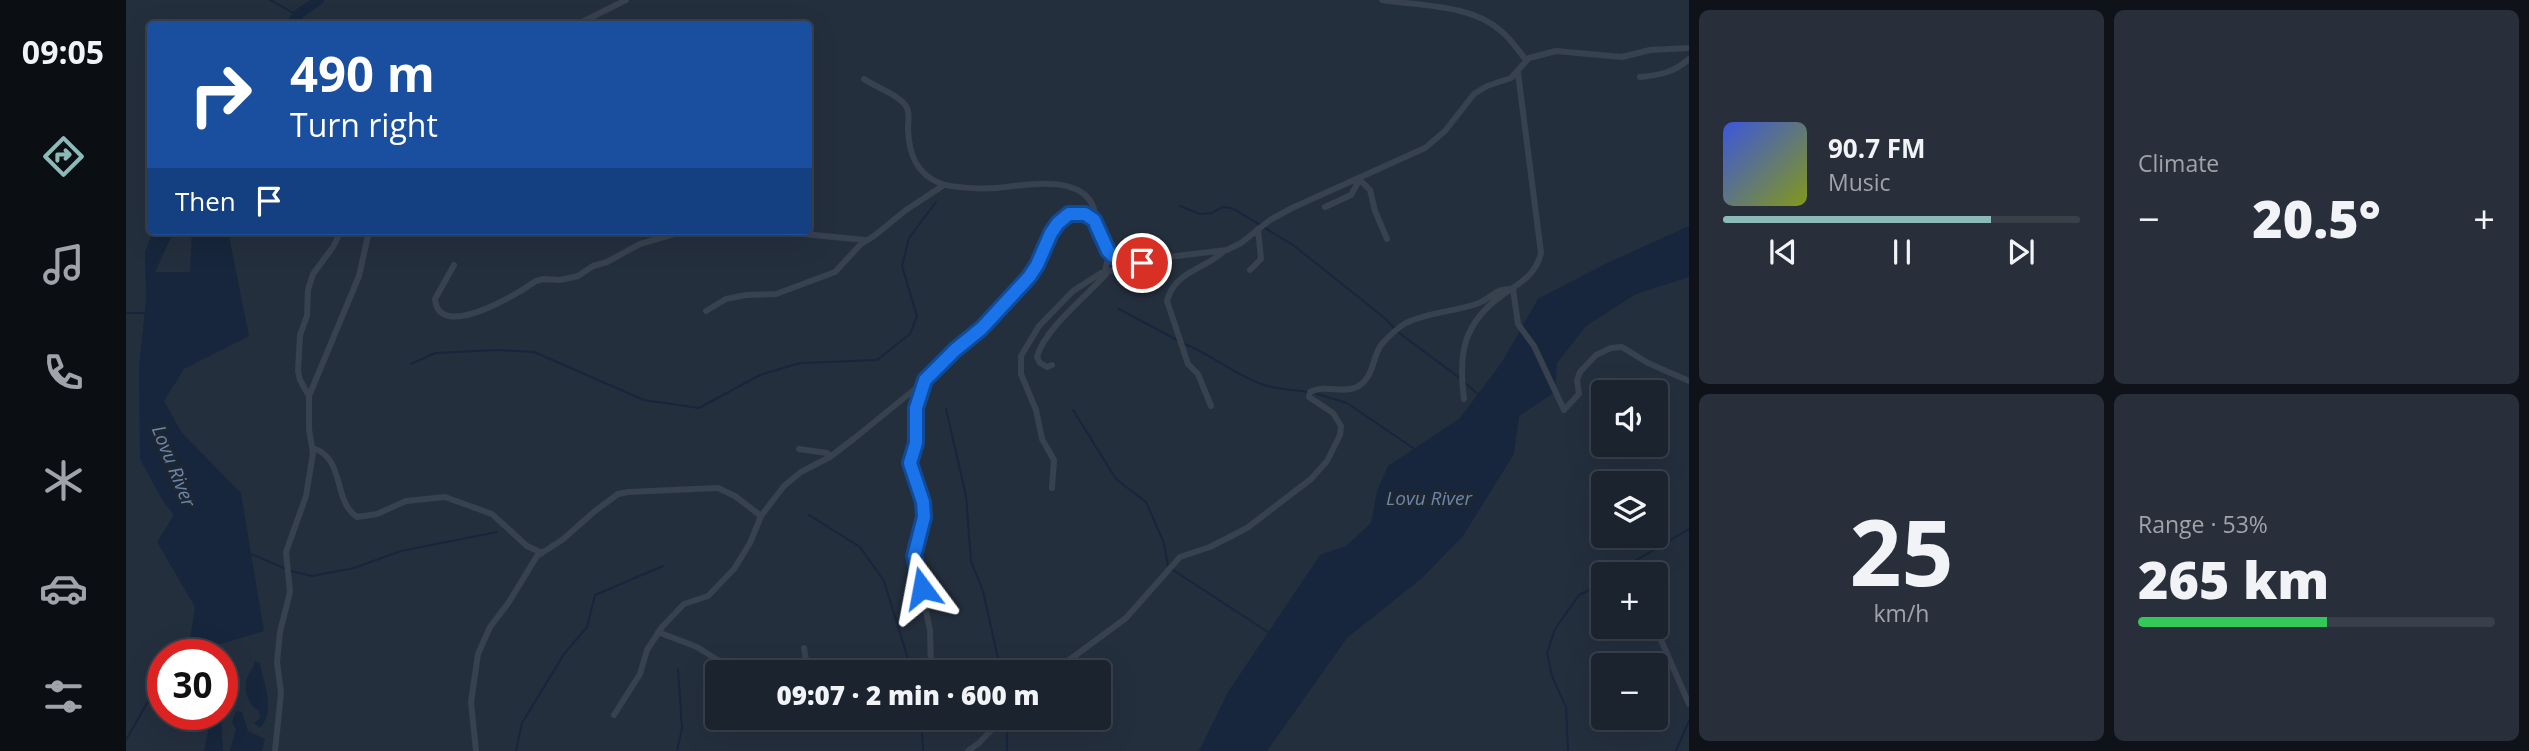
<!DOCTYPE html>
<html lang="en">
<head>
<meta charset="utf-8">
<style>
	body { margin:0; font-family:"Open Sans",sans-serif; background:#282f3a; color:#f1f3f6; height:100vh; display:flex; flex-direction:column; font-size:26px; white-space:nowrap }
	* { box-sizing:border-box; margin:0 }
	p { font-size:23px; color:#a0a4aa }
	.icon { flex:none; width:38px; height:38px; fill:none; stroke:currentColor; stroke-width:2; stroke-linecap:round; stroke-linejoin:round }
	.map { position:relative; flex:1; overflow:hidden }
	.drawer { display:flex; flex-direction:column; gap:10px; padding:10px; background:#0f1319; width:840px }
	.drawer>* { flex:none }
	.top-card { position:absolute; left:21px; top:21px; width:665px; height:214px; border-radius:7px; box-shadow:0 7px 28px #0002,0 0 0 2px #39404a; background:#1a4fa0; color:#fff; overflow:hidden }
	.fabs { position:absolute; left:1465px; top:380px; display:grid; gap:14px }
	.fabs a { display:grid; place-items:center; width:77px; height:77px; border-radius:7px; background:#1b232e; box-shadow:0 7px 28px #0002,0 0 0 2px #39404a; font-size:35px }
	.speed { position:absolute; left:21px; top:639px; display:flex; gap:14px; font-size:35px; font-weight:700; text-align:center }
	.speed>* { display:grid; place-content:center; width:91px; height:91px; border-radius:50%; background:#1b232e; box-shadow:0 7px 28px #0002,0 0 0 2px #39404a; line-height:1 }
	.speed .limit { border:10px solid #d22; background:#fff; color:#111 }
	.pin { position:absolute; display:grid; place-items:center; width:60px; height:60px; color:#fff; margin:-30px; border:4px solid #fff; border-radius:50%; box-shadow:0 2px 7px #0007 }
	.me { position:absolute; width:77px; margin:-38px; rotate:347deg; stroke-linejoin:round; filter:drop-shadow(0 0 5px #0008) }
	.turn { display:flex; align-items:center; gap:24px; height:147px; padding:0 28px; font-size:32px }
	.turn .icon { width:91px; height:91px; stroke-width:2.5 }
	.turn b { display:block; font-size:49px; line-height:60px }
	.then { display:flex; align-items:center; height:66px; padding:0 28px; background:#0003; gap:14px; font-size:26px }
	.big { font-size:52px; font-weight:800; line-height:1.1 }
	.drawer .tile { flex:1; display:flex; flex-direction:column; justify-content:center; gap:10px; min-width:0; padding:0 24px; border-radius:10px; background:#282f3a }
	.drawer .dial { align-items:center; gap:0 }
	.dial b { font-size:91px; line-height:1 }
	.song { display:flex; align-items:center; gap:21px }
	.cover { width:84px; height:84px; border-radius:10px; background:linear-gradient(135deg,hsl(230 70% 55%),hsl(70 70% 35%)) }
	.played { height:7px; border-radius:4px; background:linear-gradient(90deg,#8bbbb9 75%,#39404a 75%) }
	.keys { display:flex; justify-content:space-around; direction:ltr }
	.heat { display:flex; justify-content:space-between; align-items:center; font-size:38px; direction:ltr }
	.charge { height:10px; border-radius:5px; background:linear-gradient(90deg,#34c759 53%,#39404a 0) }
	.drawer .tiles { flex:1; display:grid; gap:10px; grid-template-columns:repeat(2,1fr) }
	.trip { position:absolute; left:579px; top:660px; width:406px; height:70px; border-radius:7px; background:#1b232e; box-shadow:0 7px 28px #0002,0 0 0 2px #39404a; font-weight:800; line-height:70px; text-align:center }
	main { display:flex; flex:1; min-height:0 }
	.tabs { display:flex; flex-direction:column; width:126px; justify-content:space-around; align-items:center; background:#0b0e12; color:#a0a4aa }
	.tabs .icon { width:49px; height:49px }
	.tabs .active { color:#8bbbb9 }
	.tabs b { font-size:32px; color:#f1f3f6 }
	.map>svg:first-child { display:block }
	.water { fill:#17263c }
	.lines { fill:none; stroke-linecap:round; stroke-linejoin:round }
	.stream { stroke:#17263c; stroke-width:2 }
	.river { stroke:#17263c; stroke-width:10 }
	.minor { stroke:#38414e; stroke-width:6 }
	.route-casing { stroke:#114b97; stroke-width:18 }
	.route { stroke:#1a73e8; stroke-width:12 }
	.labels { text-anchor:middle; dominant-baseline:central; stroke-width:7; stroke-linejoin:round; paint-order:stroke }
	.water-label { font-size:19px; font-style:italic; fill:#6d86a8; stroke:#1d2633 }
</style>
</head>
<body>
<main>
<nav class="tabs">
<b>09:05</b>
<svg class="icon active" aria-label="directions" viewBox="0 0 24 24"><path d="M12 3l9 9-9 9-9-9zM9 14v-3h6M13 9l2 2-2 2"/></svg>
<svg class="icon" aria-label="music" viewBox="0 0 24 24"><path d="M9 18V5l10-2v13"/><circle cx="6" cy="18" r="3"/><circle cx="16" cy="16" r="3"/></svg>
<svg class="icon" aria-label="phone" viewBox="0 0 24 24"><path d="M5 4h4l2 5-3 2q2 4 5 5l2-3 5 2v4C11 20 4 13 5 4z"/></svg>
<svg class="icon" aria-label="climate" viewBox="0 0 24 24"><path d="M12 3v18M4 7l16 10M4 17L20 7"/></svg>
<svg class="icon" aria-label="car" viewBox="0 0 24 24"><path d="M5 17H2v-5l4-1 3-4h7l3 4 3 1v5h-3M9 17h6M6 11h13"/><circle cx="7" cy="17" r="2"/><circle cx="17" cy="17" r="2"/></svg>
<svg class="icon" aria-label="filters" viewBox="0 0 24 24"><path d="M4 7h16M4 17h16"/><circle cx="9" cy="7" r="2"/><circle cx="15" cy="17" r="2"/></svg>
</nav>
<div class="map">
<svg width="1563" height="751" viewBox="0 0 1563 751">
	<rect width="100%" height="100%" fill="#242f3e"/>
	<path class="water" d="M 1563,226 L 1563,277 L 1510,294 L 1460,326 L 1431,363 L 1429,392 L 1393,416 L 1388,454 L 1337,536 L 1296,578 L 1221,638 L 1141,751 L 1073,751 L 1102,692 L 1194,555 L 1220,546 L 1245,523 L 1251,491 L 1262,466 L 1334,418 L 1376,362 L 1412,299 L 1479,264 Z
		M 27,231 L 48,231 L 29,272 L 64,272 L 66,231 L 102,231 L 123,336 L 58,369 L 38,401 L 56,433 L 115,493 L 138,631 L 91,645 L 91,654 L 62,654 L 69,607 L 31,542 L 48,515 L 37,501 L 14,459 L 13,367 L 20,299 L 19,252 Z
		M 129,661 L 134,663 C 138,685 150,710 134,728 L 128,723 L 134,718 L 133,711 C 122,705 116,688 122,676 C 125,670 128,668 129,661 Z
		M 110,711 L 116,712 L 122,731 L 139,739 L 136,751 L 104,751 L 110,729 L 106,722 Z
		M 76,714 L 95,714 L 97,751 L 78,751 L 83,727 Z"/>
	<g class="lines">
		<path class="stream" d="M 144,0 L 171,15 L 182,24
			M 1054,206 L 1074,214 L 1086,213 L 1096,207 L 1106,208 L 1167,245 L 1260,319 L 1268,328
			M 993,309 L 1051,340
			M 0,313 L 20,313
			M 1272,332 L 1335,379
			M 1059,344 C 1086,355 1109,375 1138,385 C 1151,390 1167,389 1182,392
			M 285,364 L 309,353 L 372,350 L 408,352 L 518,400 L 573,408 L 634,375 L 674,363 L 751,360 L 784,334 L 791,316 L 776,266 L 783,238 L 810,202
			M 1339,383 L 1353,395
			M 1191,394 L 1221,403 L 1290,450
			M 820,409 L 840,496 L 845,561 L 857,591 L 875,672
			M 947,410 L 990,479 L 1020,502 L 1038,543 L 1042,567
			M 683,515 L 734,547 L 758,581 L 786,672
			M 123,553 L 160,569
			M 1047,570 L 1142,632
			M 165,571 L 186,576 L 228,568 L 275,551 L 371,532
			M 1490,574 L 1507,562 L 1563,529
			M 693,659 L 720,672
			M 784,718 L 794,726
			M 795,718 L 797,751
			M 881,718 L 881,751
			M 0,740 L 28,691 L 37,692
			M 390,751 L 396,723 L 438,654 L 461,627 L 469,595 L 537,566
			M 551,751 L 556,728 L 552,669
			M 1442,751 L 1440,707 L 1426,676 L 1421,653 L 1429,629 L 1453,595 L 1477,583
			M 1550,751 L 1563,721"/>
		<path class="river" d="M 165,24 L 171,15 L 193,0"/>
		<path class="minor" d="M 1256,0 C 1293,6 1345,4 1375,31 C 1385,39 1392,50 1400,60
			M 452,24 L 500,0
			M 1514,77 C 1534,75 1547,73 1563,59
			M 738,79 C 749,87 776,96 781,108 C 784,115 782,122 782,129 C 783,155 791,175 816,184 C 828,188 857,189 870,188 C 903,185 971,170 970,224
			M 1234,180 L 1244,190 L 1249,211 L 1261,239
			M 1199,207 L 1225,195 L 1234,179
			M 647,231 L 739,240
			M 328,265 L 309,299 C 313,343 394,292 410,281 L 418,279 L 434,280 L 452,276 L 467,266 L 481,262 L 514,244 L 558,231
			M 1124,270 L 1135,259 L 1132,229
			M 979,272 L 983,252
			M 1387,289 L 1392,324 L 1408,346 L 1438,410 L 1453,394 L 1451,380 L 1454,372 L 1470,355 L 1485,348 L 1496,347 L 1522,363 L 1563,381
			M 580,311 L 600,299 L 620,295 L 650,294 L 709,272 L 735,244 L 748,236 L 780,210 L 818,185
			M 926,365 L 921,367 L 914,363 L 911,357 C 918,329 962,295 981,273
			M 799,382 L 790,408 L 790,443 L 784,463 L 798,502 L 798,517 L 788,556 L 804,630 L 805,672
			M 183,396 L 233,276 L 243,231
			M 1338,399 C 1332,354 1337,324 1375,296 C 1393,283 1409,277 1415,253 L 1392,73
			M 1085,406 L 1072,374 L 1062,364 L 1041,301 C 1048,271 1080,269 1098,251
			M 187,448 C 220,459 206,500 231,517 L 251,514 L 280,501 L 319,497 L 366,514 L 401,546 L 416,553
			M 673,449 L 701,453 L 704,457
			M 926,488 L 928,460 L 916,439 L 910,410 L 895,374 L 895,356 L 913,326 L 947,291 L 975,273 L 1013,265
			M 1530,611 L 1535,640 L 1563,704
			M 532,632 L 571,647 L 611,672
			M 678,648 L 682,672
			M 652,672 L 664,672
			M 927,672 L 1000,618 L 1054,557 L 1084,547 L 1121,528 L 1185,479 L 1201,461 L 1214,435 L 1215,426 L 1207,413 L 1183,397 L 1184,392 C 1198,384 1217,394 1231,387 C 1248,378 1246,358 1255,345 C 1262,337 1271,328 1280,323 C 1302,312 1329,312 1353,303 C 1368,297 1369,288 1387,289
			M 488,715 L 514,674 L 521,650 L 536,627 L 558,604 L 582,596 L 608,569 L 624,543 L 635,516 L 658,486 L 675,472 L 704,457 L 730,437 L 805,376 L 829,350 L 856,328 L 907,273 L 925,233 L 940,217 L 954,213 L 963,217 L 970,224 L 982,251 L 994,259 L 1002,262 L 1016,263 L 1042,257 L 1101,250 L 1115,243 L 1144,220 L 1166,208 L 1299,148 L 1319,131 L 1348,94 L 1361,86 L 1385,78 L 1403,58 L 1430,51 L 1496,57 L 1524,50 L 1563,48
			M 827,718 L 839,722 L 872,723
			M 149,751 L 155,693 L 151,662 L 154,632 L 164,592 L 160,552 L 180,496 L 187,453 L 183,429 L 183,396 L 174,380 L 172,371 L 174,335 L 181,316 L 182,290 L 187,274 L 207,247 L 215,231
			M 350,751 L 345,702 L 352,654 L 364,627 L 383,602 L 411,556 L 436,540 L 469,511 L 492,494 L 502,492 L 592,488 L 609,496 L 635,516
			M 842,751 L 853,743 L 877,718"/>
	</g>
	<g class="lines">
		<g class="route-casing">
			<path id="route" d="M 796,588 L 788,556 L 798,517 L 797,502 L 784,463 L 790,443 L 790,408 L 799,380 L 829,350 L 856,328 L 903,277 L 911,265 L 925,233 L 932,223 L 943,214 L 959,214 L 968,220 L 982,251 L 987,256 L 1002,262 L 1016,263"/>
		</g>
		<use href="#route" class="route"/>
	</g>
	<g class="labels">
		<g class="water-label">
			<text transform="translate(48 466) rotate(68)">Lovu River</text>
			<text x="1303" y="498">Lovu River</text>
		</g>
	</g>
</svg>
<div class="fabs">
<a><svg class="icon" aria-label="sound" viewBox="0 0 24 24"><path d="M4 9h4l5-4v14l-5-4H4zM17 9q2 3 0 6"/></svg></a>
<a><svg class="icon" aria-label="layers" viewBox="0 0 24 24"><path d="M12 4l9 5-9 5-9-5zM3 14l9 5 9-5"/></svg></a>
<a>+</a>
<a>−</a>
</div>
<div class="speed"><div class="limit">30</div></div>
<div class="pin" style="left:1016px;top:263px;background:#d93025"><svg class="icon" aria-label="arrive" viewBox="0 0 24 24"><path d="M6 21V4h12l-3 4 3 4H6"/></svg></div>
<svg class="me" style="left:796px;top:588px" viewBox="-20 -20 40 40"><path d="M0-17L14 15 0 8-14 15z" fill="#1a73e8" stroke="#fff" stroke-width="4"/></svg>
<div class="trip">09:07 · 2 min · 600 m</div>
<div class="top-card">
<div class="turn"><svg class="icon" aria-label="right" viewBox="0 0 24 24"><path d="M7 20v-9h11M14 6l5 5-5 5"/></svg><div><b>490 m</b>Turn right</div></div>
<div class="then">Then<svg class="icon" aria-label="arrive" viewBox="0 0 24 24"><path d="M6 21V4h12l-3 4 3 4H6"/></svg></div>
</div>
</div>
<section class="drawer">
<div class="tiles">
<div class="tile">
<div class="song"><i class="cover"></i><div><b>90.7 FM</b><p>Music</p></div></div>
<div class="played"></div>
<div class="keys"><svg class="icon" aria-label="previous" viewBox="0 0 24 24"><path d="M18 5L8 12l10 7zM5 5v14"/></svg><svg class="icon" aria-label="pause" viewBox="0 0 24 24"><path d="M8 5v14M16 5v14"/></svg><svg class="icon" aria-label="next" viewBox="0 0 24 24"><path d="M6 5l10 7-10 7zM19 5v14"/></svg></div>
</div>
<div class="tile"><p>Climate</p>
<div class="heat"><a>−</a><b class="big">20.5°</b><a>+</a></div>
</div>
<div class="tile dial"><b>25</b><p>km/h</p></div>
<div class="tile"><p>Range · 53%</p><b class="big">265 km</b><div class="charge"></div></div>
</div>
</section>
</main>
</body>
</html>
